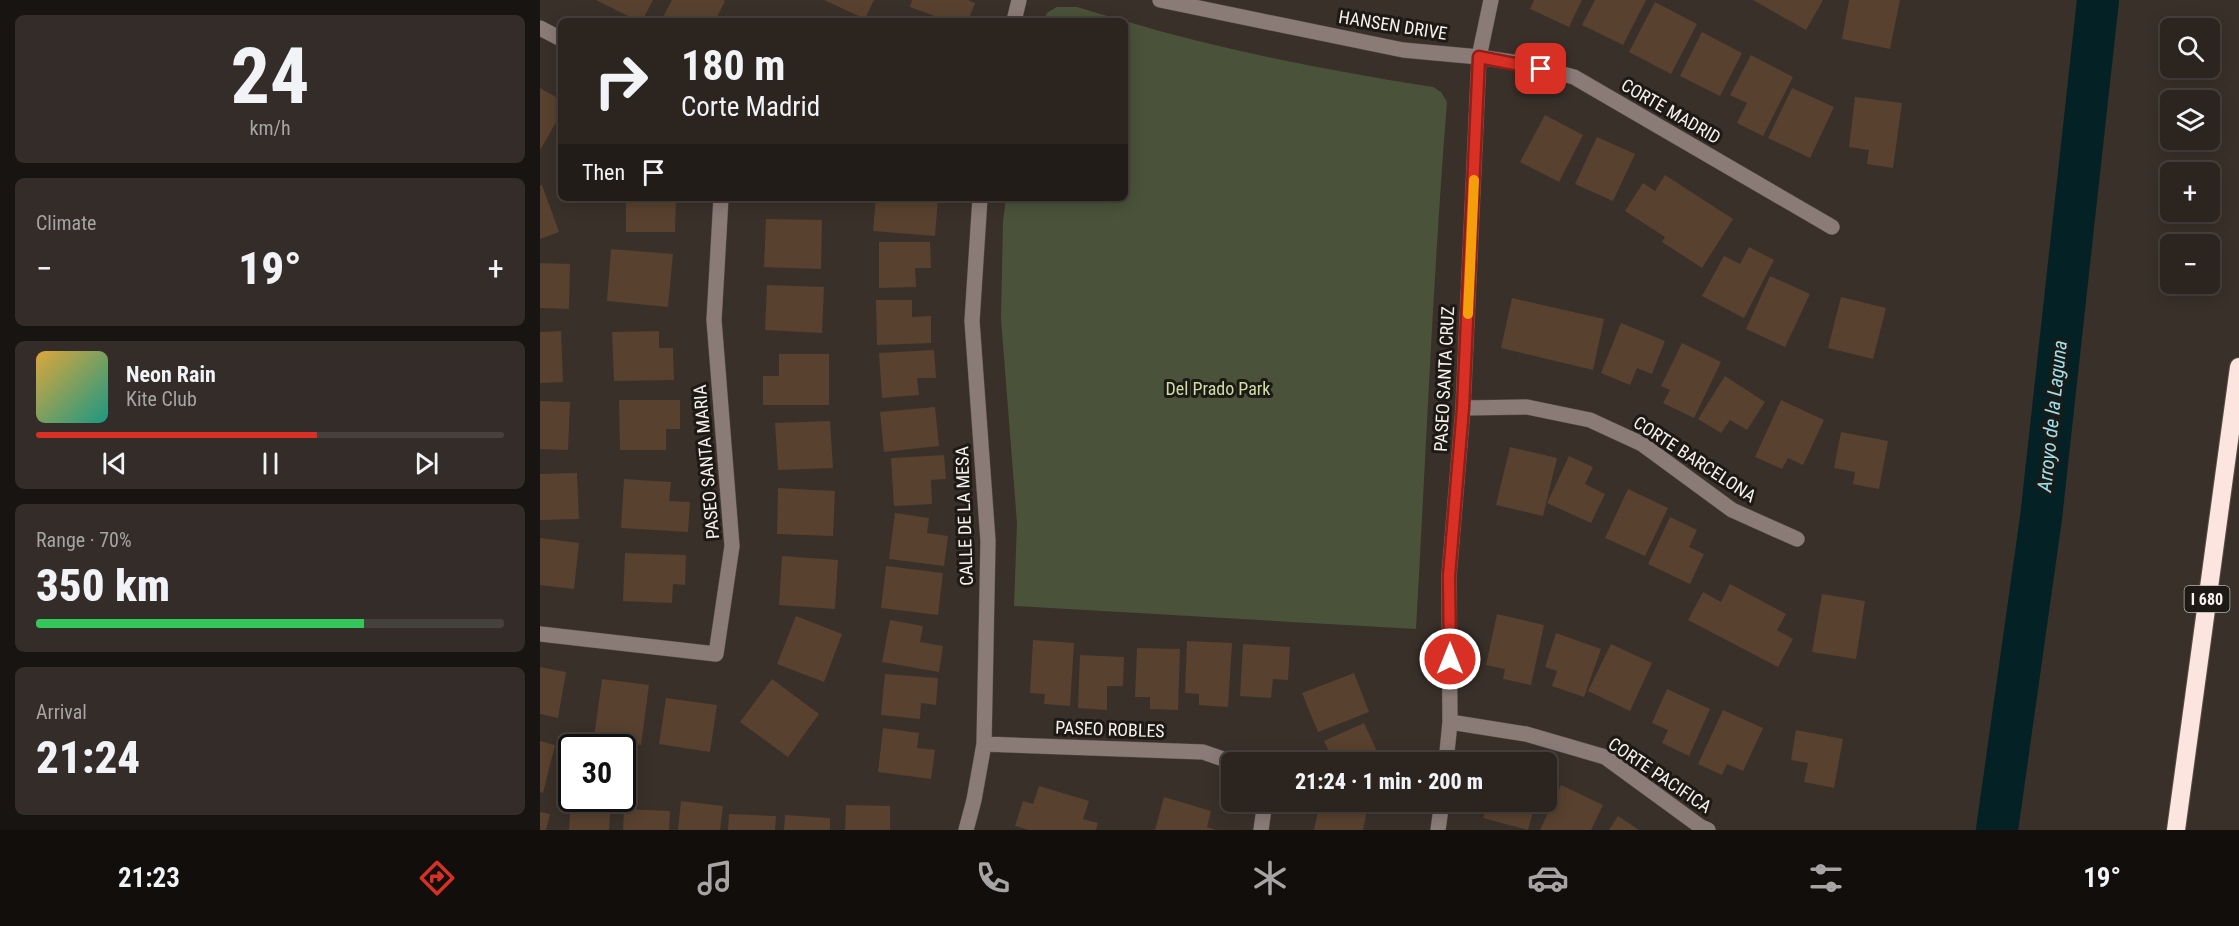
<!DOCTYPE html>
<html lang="en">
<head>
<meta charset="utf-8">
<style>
	body { margin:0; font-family:"Roboto Condensed",sans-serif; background:#332c28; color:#f1f3f6; height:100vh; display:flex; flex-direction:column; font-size:22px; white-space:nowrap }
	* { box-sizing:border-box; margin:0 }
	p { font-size:20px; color:#a6a4a4 }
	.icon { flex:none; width:33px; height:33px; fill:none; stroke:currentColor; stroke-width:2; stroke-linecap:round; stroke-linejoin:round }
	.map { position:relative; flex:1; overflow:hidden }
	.details { display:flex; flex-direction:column; gap:15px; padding:15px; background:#181411; width:540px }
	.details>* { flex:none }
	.hud { position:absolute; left:18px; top:18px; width:570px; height:183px; border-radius:9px; box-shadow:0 3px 15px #0003,0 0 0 2px #47413d; background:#2b241f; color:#f1f3f6; overflow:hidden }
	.controls { position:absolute; left:1620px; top:18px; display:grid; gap:12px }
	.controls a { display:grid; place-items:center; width:60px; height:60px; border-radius:9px; background:#2b241f; box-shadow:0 3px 15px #0003,0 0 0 2px #47413d; font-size:30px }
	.speed { position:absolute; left:18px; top:734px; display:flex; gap:12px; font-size:30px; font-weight:700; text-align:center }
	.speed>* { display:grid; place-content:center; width:78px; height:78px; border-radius:50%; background:#2b241f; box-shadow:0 3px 15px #0003,0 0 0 2px #47413d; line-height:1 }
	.speed .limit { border:3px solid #111; border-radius:9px; background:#fff; color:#111 }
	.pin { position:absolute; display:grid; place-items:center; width:51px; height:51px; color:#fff; margin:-26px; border-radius:12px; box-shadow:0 3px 9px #0006 }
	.me { position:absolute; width:66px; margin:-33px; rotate:0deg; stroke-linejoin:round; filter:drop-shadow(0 0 4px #0008) }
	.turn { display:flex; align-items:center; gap:21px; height:126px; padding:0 24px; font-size:27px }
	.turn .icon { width:78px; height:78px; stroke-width:2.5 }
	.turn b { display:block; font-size:42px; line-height:51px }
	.then { display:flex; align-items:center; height:57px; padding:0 24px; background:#0003; gap:12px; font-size:22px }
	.big { font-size:45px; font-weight:800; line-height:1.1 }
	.details .widget { flex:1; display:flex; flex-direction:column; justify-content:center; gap:9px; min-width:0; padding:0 21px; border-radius:9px; background:#332c28 }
	.details .dial { align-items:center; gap:0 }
	.dial b { font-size:78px; line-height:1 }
	.song { display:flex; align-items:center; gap:18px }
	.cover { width:72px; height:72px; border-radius:9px; background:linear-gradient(135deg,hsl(40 70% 55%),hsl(170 70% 35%)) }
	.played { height:6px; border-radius:3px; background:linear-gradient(90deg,#d93025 60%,#47413d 60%) }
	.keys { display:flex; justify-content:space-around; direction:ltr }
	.heat { display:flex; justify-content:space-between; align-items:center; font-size:33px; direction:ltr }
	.charge { height:9px; border-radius:4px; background:linear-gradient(90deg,#34c759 70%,#47413d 0) }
	.trip { position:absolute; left:681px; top:752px; width:336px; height:60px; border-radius:9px; background:#2b241f; box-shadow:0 3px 15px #0003,0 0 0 2px #47413d; font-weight:800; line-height:60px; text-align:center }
	.menu { display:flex; height:96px; justify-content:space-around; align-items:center; background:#110e0c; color:#a6a4a4 }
	.menu .icon { width:42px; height:42px }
	.menu .on { color:#d93025 }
	.menu b { font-size:27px; color:#f1f3f6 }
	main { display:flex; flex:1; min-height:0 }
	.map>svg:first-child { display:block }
	.green { fill:#4a5239 }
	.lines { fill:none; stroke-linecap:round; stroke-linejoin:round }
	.river { stroke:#042226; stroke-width:42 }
	.building { fill:#58412e }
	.minor-casing { stroke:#574f48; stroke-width:16 }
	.highway-casing { stroke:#574f48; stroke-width:20 }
	.minor { stroke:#8a7b77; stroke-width:15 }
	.highway { stroke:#fce5df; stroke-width:18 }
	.route-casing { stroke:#8d1f18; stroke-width:15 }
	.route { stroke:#d93025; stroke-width:10 }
	.slow { stroke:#f59e0b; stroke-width:10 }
	.labels { text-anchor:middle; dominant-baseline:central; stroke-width:6; stroke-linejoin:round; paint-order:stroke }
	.shield { fill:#1d1915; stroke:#b6b0ac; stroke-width:1.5 }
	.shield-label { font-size:16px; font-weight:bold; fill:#f7f1ec }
	.street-label { font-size:18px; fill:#f7f1ec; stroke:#1d1915 }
	.park-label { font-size:18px; fill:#cedfa9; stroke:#1d1915 }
	.water-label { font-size:20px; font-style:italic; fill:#98e1ee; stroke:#1d1915 }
</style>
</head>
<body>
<main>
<section class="details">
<div class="widget dial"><b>24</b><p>km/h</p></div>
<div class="widget"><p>Climate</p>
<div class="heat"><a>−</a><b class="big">19°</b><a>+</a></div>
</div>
<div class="widget">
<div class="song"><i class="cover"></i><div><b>Neon Rain</b><p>Kite Club</p></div></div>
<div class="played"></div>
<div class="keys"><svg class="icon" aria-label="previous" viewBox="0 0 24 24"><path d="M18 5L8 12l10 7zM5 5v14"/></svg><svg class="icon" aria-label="pause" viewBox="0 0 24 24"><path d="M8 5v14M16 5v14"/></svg><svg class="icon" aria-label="next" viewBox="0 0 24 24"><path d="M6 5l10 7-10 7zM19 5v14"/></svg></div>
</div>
<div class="widget"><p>Range · 70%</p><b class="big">350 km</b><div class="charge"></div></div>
<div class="widget"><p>Arrival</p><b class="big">21:24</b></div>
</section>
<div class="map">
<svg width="1699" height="830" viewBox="0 0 1699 830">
	<rect width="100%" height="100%" fill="#393029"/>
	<path class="green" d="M 517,7 L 537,7 L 584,21 L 502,21 L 508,12 Z
		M 585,21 C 686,51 789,71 893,87 L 901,92 L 907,102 C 893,277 886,454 876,629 L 474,606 L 477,523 L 461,319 L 463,221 L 466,198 L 585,198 Z"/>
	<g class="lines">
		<path class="river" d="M 1457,830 L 1501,518 L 1558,0"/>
	</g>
	<path class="building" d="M 56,0 L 113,0 L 102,21 L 98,21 Z
		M 132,0 L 183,0 L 185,1 L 175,21 L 121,21 Z
		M 284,0 L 334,0 L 325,19 Z
		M 372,0 L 428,0 L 435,3 L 428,21 L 408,21 L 370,7 Z
		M 994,0 L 1042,0 L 1029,27 L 990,9 Z
		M 1055,0 L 1106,0 L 1083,45 L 1042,25 Z
		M 1213,0 L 1283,0 L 1266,30 Z
		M 1309,0 L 1360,0 L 1350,49 L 1302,39 Z
		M 1115,2 L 1157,24 L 1131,74 L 1089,52 Z
		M 1162,32 L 1202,53 L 1180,96 L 1140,76 Z
		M 1211,55 L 1253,77 L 1223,136 L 1197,123 L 1207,103 L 1190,95 Z
		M 0,88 L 21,100 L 21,114 L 0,150 Z
		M 1252,88 L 1294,107 L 1270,158 L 1228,138 Z
		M 1315,97 L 1362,103 L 1353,168 L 1327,164 L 1329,150 L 1309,147 Z
		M 1005,115 L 1043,135 L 1019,182 L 980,162 Z
		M 1057,137 L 1095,154 L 1073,201 L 1035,184 Z
		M 1125,175 L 1193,219 L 1162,268 L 1122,242 L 1125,237 L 1085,211 L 1103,183 L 1115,191 Z
		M 2,185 L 19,232 L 0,239 L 0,186 Z
		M 86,198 L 136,198 L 135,232 L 86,232 Z
		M 336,198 L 398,198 L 395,236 L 333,231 Z
		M 226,219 L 282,220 L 281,269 L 224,267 Z
		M 339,242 L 390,242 L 391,268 L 375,268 L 376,287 L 339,288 Z
		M 1209,247 L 1234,260 L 1204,318 L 1162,296 L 1184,256 L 1200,264 Z
		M 71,249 L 133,254 L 128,307 L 67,301 Z
		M 0,263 L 30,264 L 29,309 L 0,308 Z
		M 1230,276 L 1270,294 L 1245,347 L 1206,329 Z
		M 227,285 L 284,287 L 282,333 L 225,330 Z
		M 1301,297 L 1346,308 L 1333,359 L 1288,348 Z
		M 972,298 L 1064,319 L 1053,370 L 961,348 Z
		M 336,300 L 372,300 L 372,317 L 391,316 L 391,343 L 337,345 Z
		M 1081,323 L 1125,341 L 1112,374 L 1097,368 L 1090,385 L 1061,373 Z
		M 21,331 L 23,382 L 0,383 L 0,332 Z
		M 119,331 L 119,348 L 133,348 L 134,380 L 74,381 L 72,332 Z
		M 1142,343 L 1181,362 L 1154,418 L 1123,403 L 1130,390 L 1121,386 Z
		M 394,350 L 396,378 L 377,378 L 379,395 L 342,398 L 339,353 Z
		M 239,354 L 289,354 L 289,405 L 223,405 L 223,376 L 239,376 Z
		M 1185,376 L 1225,402 L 1207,430 L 1190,420 L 1181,433 L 1158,419 Z
		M 79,400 L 140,400 L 140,429 L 126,429 L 126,450 L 80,450 Z
		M 1241,400 L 1284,420 L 1263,465 L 1248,458 L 1242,469 L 1215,457 Z
		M 0,401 L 30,402 L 28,450 L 0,449 Z
		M 395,407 L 399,446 L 344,452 L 340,412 Z
		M 290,421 L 293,468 L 238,470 L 235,423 Z
		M 1301,432 L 1348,441 L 1339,489 L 1313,484 L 1315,472 L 1294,468 Z
		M 970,447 L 1017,458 L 1003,516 L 956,505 Z
		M 404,455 L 406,479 L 391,480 L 392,504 L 354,506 L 351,458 Z
		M 1029,456 L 1053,467 L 1045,484 L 1065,494 L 1051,523 L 1007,503 Z
		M 37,473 L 39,519 L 0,520 L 0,474 Z
		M 84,479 L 131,482 L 129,501 L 150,502 L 148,532 L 81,528 Z
		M 238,488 L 295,491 L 293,536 L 237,534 Z
		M 1088,489 L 1128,508 L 1105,556 L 1065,538 Z
		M 355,513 L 389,518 L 387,533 L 408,536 L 404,566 L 349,559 Z
		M 1130,517 L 1157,530 L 1149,547 L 1164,554 L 1150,584 L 1108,564 Z
		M 0,538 L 39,543 L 34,589 L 0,585 Z
		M 85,553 L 146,555 L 145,585 L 133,584 L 132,603 L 83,601 Z
		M 242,556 L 298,560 L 295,609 L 239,605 Z
		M 346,566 L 403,573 L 398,615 L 341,608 Z
		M 1190,584 L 1246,614 L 1237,630 L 1253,639 L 1238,667 L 1148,620 L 1163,592 L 1181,602 Z
		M 1282,594 L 1325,601 L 1316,659 L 1272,652 Z
		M 957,614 L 1004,625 L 991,685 L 963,679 L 965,669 L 946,665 Z
		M 256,616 L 302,634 L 284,682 L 237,664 Z
		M 350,620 L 383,626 L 380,642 L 403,646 L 399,672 L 342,662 Z
		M 1016,633 L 1061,649 L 1044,697 L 1012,686 L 1017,671 L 1005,667 Z
		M 493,640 L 534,643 L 530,706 L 504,704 L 505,694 L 490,693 Z
		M 647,641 L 692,643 L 688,707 L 659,705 L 659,694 L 645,693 Z
		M 703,644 L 750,647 L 748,680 L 733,679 L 731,698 L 700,696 Z
		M 1071,644 L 1112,663 L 1090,711 L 1048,691 Z
		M 597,648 L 640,649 L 638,710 L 610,709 L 610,697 L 595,697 Z
		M 540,655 L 584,657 L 583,686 L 567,686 L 567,710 L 538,708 Z
		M 0,667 L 26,672 L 18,718 L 0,714 Z
		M 814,673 L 829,712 L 778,732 L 762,693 Z
		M 345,674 L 398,678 L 396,705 L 381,703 L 380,719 L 341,715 Z
		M 62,679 L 109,685 L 101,745 L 54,738 Z
		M 232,679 L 279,714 L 248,757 L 200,722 Z
		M 1127,689 L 1170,709 L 1149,756 L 1122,743 L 1128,730 L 1112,723 Z
		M 126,698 L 177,705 L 170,752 L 119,744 Z
		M 1183,710 L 1223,728 L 1203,771 L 1187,764 L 1182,775 L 1158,764 Z
		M 824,723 L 842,762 L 794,762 L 784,741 Z
		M 343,728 L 379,733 L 377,748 L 395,750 L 391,779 L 338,772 Z
		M 1256,730 L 1303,739 L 1294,788 L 1264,782 L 1268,763 L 1251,760 Z
		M 0,741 L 15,745 L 3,793 L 0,792 Z
		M 1021,785 L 1063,805 L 1051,830 L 1000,830 Z
		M 499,786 L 549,801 L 543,819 L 558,823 L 556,830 L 489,830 L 475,826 L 483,801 L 493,804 Z
		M 624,797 L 671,811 L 667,827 L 676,830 L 615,830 Z
		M 31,798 L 71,799 L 69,830 L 29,830 Z
		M 141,801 L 183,806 L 180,830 L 138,830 Z
		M 780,801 L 829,801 L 823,830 L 774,830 Z
		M 948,801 L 996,801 L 988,830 L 943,818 Z
		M 306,805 L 350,806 L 350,830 L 305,830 Z
		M 84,809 L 130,811 L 129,830 L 83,830 Z
		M 0,812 L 10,814 L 6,830 L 0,830 Z
		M 189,814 L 236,816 L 235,830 L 188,830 Z
		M 245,815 L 290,818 L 290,830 L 244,830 Z
		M 1078,816 L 1099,830 L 1069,830 Z"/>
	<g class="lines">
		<g class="minor-casing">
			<path id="minor" d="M 620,0 L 863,50 L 939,57 L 985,64 L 1034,77 L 1292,227
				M 474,21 L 479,0
				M 0,28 L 21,39
				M 923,408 L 987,407 L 1050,420 L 1102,444 L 1192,510 L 1257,539
				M 0,634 L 176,654 L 192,546 L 174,320 L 181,198
				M 910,722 L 986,734 L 1065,757 L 1161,827 L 1168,830
				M 444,744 L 663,752 L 692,762
				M 906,762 L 910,722 L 909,576 L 923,408 L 939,57 L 951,0
				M 426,830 L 434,800 L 444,744 L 448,541 L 432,321 L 440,198
				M 721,830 L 725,801
				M 898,830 L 902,801"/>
		</g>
		<g class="highway-casing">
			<path id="highway" d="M 1636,830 L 1699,367"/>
		</g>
		<use href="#minor" class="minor"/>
		<use href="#highway" class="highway"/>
	</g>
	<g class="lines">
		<g class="route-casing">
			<path id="route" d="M 910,659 L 909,576 L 923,408 L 939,57 L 1001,69"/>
		</g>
		<use href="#route" class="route"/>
		<path class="slow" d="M 928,314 L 934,180"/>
	</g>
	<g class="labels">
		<rect class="shield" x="1644.5" y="586" width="45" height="26" rx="4.5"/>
		<g class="shield-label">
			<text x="1667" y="599">I 680</text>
		</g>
		<g class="street-label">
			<text transform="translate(853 25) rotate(9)">HANSEN DRIVE</text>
			<text transform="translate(1131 111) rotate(30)">CORTE MADRID</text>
			<text transform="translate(904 379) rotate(-87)">PASEO SANTA CRUZ</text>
			<text transform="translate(1155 459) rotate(33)">CORTE BARCELONA</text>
			<text transform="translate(166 462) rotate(-95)">PASEO SANTA MARIA</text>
			<text transform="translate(424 516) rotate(-92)">CALLE DE LA MESA</text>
			<text transform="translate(570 729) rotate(2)">PASEO ROBLES</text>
			<text transform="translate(1120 775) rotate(34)">CORTE PACIFICA</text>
		</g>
		<g class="park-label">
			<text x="678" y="388">Del Prado Park</text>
		</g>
		<g class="water-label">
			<text transform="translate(1512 416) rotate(-84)">Arroyo de la Laguna</text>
		</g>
	</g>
</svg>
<div class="controls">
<a><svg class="icon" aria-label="search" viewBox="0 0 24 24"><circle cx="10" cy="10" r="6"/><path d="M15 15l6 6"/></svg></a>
<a><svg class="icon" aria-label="layers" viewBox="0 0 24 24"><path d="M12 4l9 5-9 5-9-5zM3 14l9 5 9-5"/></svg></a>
<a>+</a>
<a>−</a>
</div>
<div class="speed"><div class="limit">30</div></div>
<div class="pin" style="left:1001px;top:69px;background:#d93025"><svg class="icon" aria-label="arrive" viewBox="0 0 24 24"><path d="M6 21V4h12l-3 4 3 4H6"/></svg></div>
<svg class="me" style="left:910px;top:659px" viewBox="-20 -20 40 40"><circle r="17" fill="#d93025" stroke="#fff" stroke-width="3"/><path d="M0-11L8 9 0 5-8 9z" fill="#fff"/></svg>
<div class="trip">21:24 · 1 min · 200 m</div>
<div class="hud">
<div class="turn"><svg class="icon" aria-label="right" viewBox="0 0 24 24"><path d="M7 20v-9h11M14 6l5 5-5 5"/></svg><div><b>180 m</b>Corte Madrid</div></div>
<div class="then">Then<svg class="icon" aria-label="arrive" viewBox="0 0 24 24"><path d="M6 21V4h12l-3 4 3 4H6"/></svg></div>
</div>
</div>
</main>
<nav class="menu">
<b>21:23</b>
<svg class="icon on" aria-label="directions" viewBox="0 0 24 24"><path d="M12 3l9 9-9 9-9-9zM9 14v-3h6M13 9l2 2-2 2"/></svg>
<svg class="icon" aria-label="music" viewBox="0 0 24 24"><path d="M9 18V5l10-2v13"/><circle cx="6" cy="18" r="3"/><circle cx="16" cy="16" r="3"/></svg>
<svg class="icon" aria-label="phone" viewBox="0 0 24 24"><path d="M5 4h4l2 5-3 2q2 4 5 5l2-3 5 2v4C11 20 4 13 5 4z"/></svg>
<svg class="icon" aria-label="climate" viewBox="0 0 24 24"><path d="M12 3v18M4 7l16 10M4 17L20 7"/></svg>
<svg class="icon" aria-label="car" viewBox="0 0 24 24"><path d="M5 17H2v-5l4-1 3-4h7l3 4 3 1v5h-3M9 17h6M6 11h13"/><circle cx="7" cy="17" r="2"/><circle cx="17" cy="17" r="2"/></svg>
<svg class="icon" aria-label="filters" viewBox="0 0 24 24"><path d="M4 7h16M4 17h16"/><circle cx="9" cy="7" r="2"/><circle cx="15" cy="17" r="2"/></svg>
<b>19°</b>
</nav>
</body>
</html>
